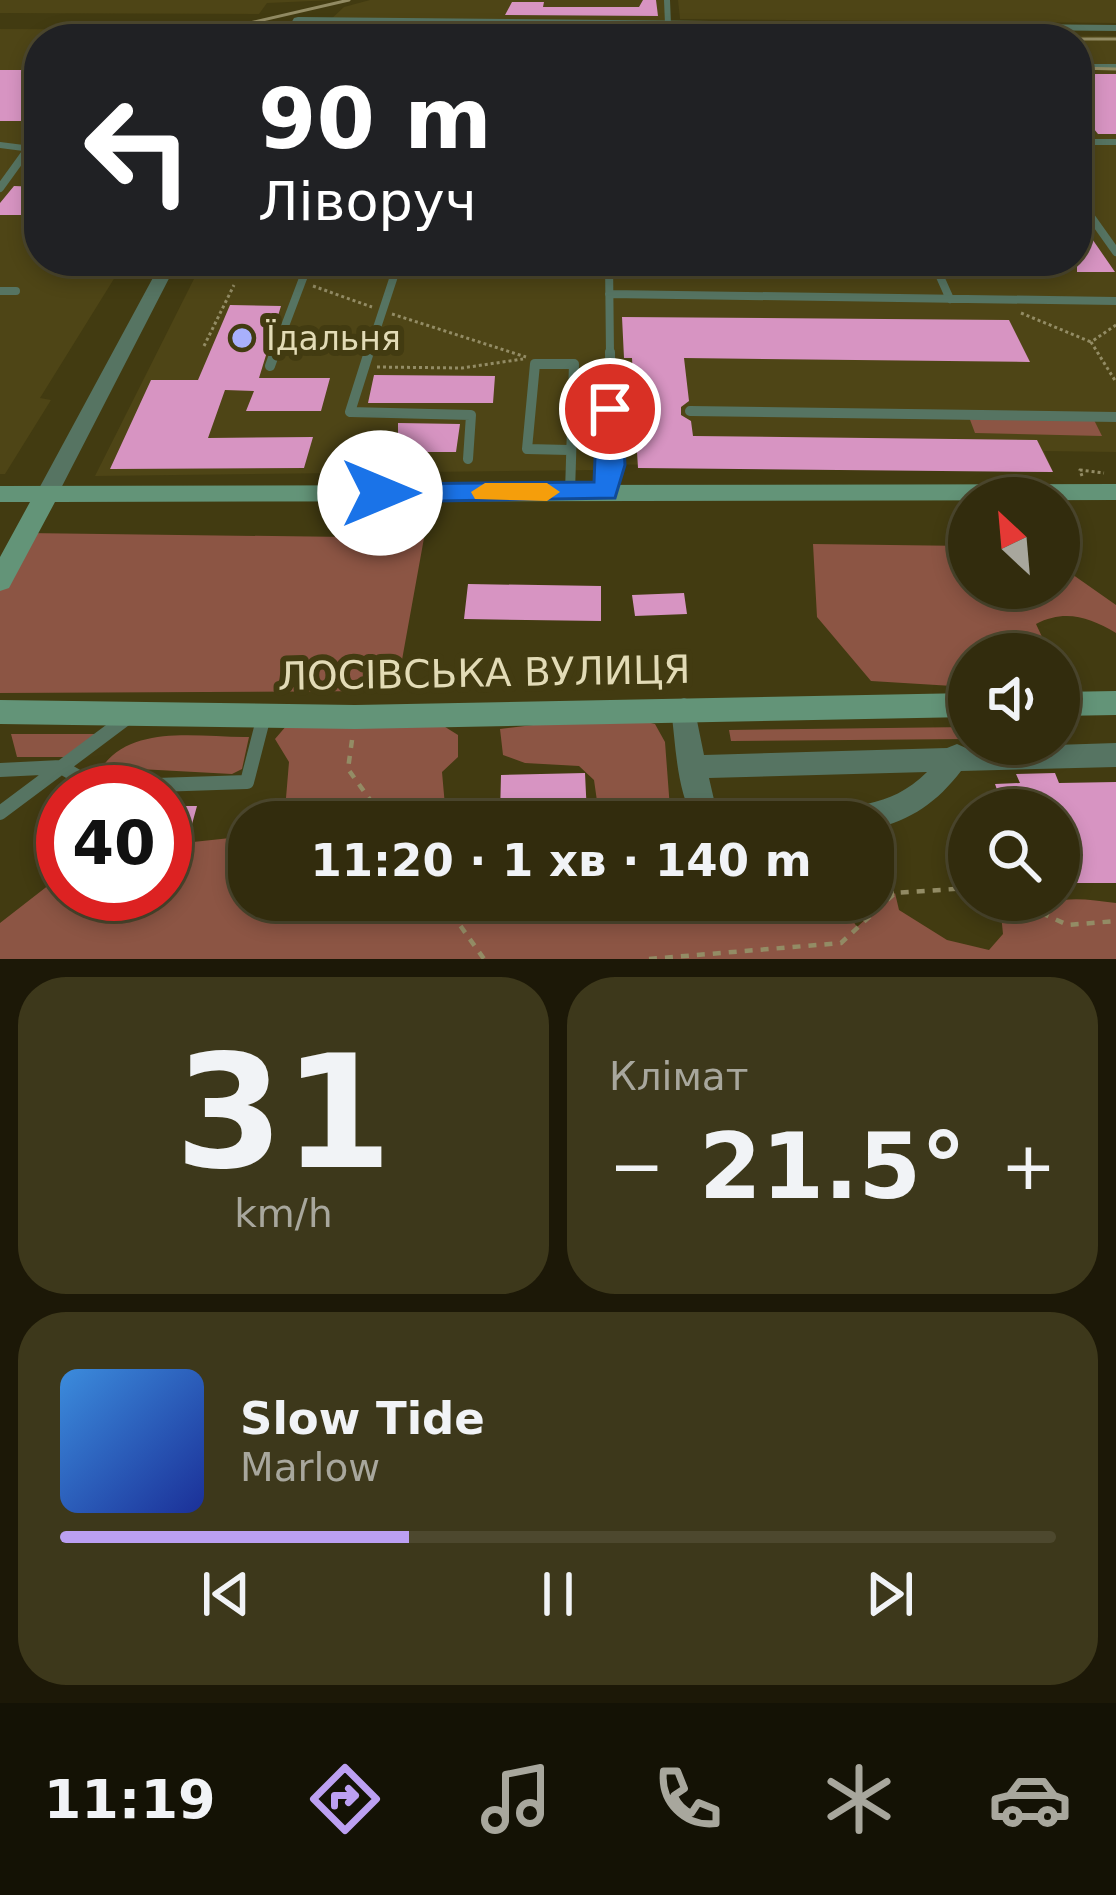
<!DOCTYPE html>
<html lang="uk">
<head>
<meta charset="utf-8">
<style>
	body { margin:0; font-family:"DejaVu Sans",sans-serif; background:#3d381b; color:#f1f3f6; height:100vh; display:flex; flex-direction:column; font-size:45px; white-space:nowrap }
	* { box-sizing:border-box; margin:0 }
	p { font-size:39px; color:#a8a79d }
	.icon { flex:none; width:66px; height:66px; fill:none; stroke:currentColor; stroke-width:2; stroke-linecap:round; stroke-linejoin:round }
	.map { position:relative; height:959px; overflow:hidden }
	.details { display:flex; flex-direction:column; gap:18px; padding:18px; background:#1c1807; flex:1 }
	.details>* { flex:none }
	.top-card { position:absolute; left:24px; top:24px; width:1068px; height:252px; border-radius:48px; box-shadow:0 6px 18px #0003,0 0 0 3px #4d482e; background:#202124; color:#fff; overflow:hidden }
	.needle { width:78px; rotate:334deg }
	.buttons { position:absolute; left:948px; top:477px; display:grid; gap:24px }
	.buttons a { display:grid; place-items:center; width:132px; height:132px; border-radius:50%; background:#322c0d; box-shadow:0 6px 18px #0003,0 0 0 3px #4d482e; font-size:60px }
	.speed { position:absolute; left:36px; top:765px; display:flex; gap:24px; font-size:60px; font-weight:700; text-align:center }
	.speed>* { display:grid; place-content:center; width:156px; height:156px; border-radius:50%; background:#322c0d; box-shadow:0 6px 18px #0003,0 0 0 3px #4d482e; line-height:1 }
	.speed .limit { border:18px solid #d22; background:#fff; color:#111 }
	.pin { position:absolute; display:grid; place-items:center; width:102px; height:102px; color:#fff; margin:-51px; border:6px solid #fff; border-radius:50%; box-shadow:0 3px 12px #0007 }
	.me { position:absolute; width:132px; margin:-66px; rotate:90deg; stroke-linejoin:round; filter:drop-shadow(0 0 9px #0008) }
	.turn { display:flex; align-items:center; gap:42px; height:252px; padding:0 36px; font-size:54px }
	.turn .icon { width:156px; height:156px; stroke-width:2.5 }
	.turn b { display:block; font-size:84px; line-height:102px }
	.big { font-size:90px; font-weight:700; line-height:1.1 }
	.details .card { flex:1; display:flex; flex-direction:column; justify-content:center; gap:18px; min-width:0; padding:0 42px; border-radius:48px; background:#3d381b }
	.details .dial { align-items:center; gap:0 }
	.dial b { font-size:156px; line-height:1 }
	.song { display:flex; align-items:center; gap:36px }
	.cover { width:144px; height:144px; border-radius:18px; background:linear-gradient(135deg,hsl(210 70% 55%),hsl(230 70% 35%)) }
	.played { height:12px; border-radius:6px; background:linear-gradient(90deg,#bca0f2 35%,#4d482e 35%) }
	.keys { display:flex; justify-content:space-around; direction:ltr }
	.heat { display:flex; justify-content:space-between; align-items:center; font-size:66px; direction:ltr }
	.details .tiles { flex:1; display:grid; gap:18px; grid-template-columns:1fr 1fr }
	.card:last-child { grid-column:span 2 }
	.trip { position:absolute; left:228px; top:801px; width:666px; height:120px; border-radius:48px; background:#322c0d; box-shadow:0 6px 18px #0003,0 0 0 3px #4d482e; font-weight:700; line-height:120px; text-align:center }
	.tab-bar { display:flex; height:192px; justify-content:space-around; align-items:center; background:#141205; color:#a8a79d }
	.tab-bar .icon { width:84px; height:84px }
	.tab-bar .current { color:#bca0f2 }
	.tab-bar b { font-size:54px; color:#f1f3f6 }
	.map>svg:first-child { display:block }
	.built { fill:#4e4516 }
	.green { fill:#8c5544 }
	.building { fill:#d794c2 }
	.lines { fill:none; stroke-linecap:round; stroke-linejoin:round }
	.path-far1 { stroke:#938c65; stroke-width:3; stroke-dasharray:3 3; stroke-linecap:butt }
	.path { stroke:#938c65; stroke-width:4.5; stroke-dasharray:8 8; stroke-linecap:butt }
	.lane-far3 { stroke:#567462; stroke-width:6 }
	.lane-far2 { stroke:#567462; stroke-width:8 }
	.lane-far1 { stroke:#567462; stroke-width:10 }
	.lane { stroke:#567462; stroke-width:14 }
	.street { fill:#567462; fill-rule:evenodd }
	.secondary { fill:#639478; fill-rule:evenodd }
	.rail { stroke:#928b63; stroke-width:3 }
	.route { fill:#1a73e8; stroke:#114b97; stroke-width:3 }
	.slow { fill:#f59e0b }
	.poi-dot { fill:#a8b0fc; stroke:#423b11; stroke-width:4.5 }
	.labels { text-anchor:middle; dominant-baseline:central; stroke-width:12; stroke-linejoin:round; paint-order:stroke }
	.poi-label { font-size:33px; fill:#e2dbb6; stroke:#423b11; text-anchor:start }
	.near-street-label { font-size:39px; fill:#e2dbb6; stroke:#423b11 }
</style>
</head>
<body>
<div class="map">
<svg width="1116" height="959" viewBox="0 0 1116 959">
	<rect width="100%" height="100%" fill="#423b11"/>
	<path class="built" d="M 0,0 L 334,0 L 267,3 L 259,14 L 0,13 Z
		M 370,0 L 667,0 L 668,24 L 329,21 L 344,7 Z
		M 678,0 L 1116,0 L 1116,23 L 680,19 Z
		M 0,29 L 269,30 L 264,39 L 39,39 L 39,261 L 125,261 L 40,398 L 51,400 L 5,474 L 0,474 Z
		M 321,29 L 1116,36 L 1116,452 L 1044,451 L 1053,472 L 601,464 L 600,470 L 95,476 L 203,261 L 1077,261 L 1077,39 L 316,39 Z"/>
	<path class="green" d="M 969,417 L 1094,420 L 1102,436 L 975,433 Z
		M 26,533 L 424,538 L 398,682 L 385,691 L 0,693 L 0,581 Z
		M 813,544 L 969,546 L 969,588 L 1059,588 L 1059,565 L 1116,605 L 1116,633 C 1089,617 1065,609 1036,624 L 1050,654 L 969,654 L 969,687 L 871,681 L 817,617 Z
		M 617,715 L 655,724 L 665,742 L 671,822 L 600,822 L 594,780 L 579,766 L 525,763 L 503,755 L 500,729 Z
		M 287,725 L 442,725 L 458,735 L 458,757 L 442,772 L 445,806 L 457,822 L 284,822 L 289,762 L 275,739 Z
		M 969,727 L 969,739 L 731,741 L 729,730 Z
		M 11,734 L 96,734 L 70,757 L 17,757 Z
		M 249,737 L 242,769 L 232,774 L 102,767 C 134,723 201,738 249,737 Z
		M 249,836 L 249,900 L 806,900 L 816,922 L 851,918 L 857,927 L 895,893 L 899,910 L 947,940 L 989,950 L 1003,934 L 1001,914 L 1028,917 C 1054,893 1082,899 1116,903 L 1116,959 L 0,959 L 0,923 L 63,874 L 63,894 L 165,894 L 165,845 Z"/>
	<path class="building" d="M 643,0 L 656,0 L 658,16 L 505,15 L 512,2 L 544,2 L 543,7 L 639,7 Z
		M 503,29 L 660,31 L 662,39 L 502,39 Z
		M 0,70 L 39,70 L 39,121 L 0,121 Z
		M 1077,74 L 1116,74 L 1116,134 L 1098,134 L 1090,124 L 1077,124 Z
		M 14,186 L 39,187 L 39,215 L 0,215 L 0,203 Z
		M 1077,217 L 1115,272 L 1077,272 Z
		M 230,305 L 281,306 L 259,378 L 330,378 L 321,411 L 246,411 L 254,391 L 225,390 L 208,438 L 313,437 L 304,468 L 110,469 L 151,380 L 198,380 Z
		M 622,317 L 1009,320 L 1030,362 L 684,358 L 689,401 L 681,407 L 681,415 L 691,421 L 693,436 L 1037,440 L 1053,472 L 638,468 L 635,419 L 645,408 L 634,399 L 632,358 L 624,358 Z
		M 374,375 L 495,376 L 493,403 L 368,403 Z
		M 398,423 L 460,424 L 456,452 L 356,452 L 359,437 L 398,437 Z
		M 468,584 L 601,586 L 601,621 L 464,619 Z
		M 684,593 L 687,614 L 635,616 L 632,595 Z
		M 585,773 L 587,815 L 500,816 L 501,775 Z
		M 1055,773 L 1059,783 L 1116,782 L 1116,883 L 1059,883 L 1059,810 L 1004,810 L 995,784 L 1020,783 L 1016,774 Z
		M 165,806 L 197,806 L 189,835 L 165,835 Z
		M 792,900 L 848,900 L 853,916 L 798,921 Z"/>
	<g class="lines">
		<path class="path-far1" d="M 313,286 L 372,307
			M 1021,313 L 1091,342
			M 392,314 L 526,357
			M 1116,325 L 1091,342 L 1116,382
			M 204,346 L 234,285
			M 377,367 L 462,368 L 523,359
			M 1082,476 L 1080,470 L 1104,473"/>
		<path class="path" d="M 352,740 L 348,769 L 386,822
			M 873,896 L 894,893
			M 442,900 L 484,959
			M 1012,900 L 1068,925 L 1116,921
			M 801,904 L 843,900
			M 649,959 L 841,943 L 895,893 L 969,888"/>
		<path class="lane-far3" d="M 667,0 L 668,24
			M 1077,67 L 1116,67
			M 1077,142 L 1116,142
			M 0,145 L 39,150
			M 23,155 L 26,151"/>
		<path class="lane-far2" d="M 0,188 L 26,152
			M 1077,197 L 1116,252
			M 232,261 L 227,272 L 609,275
			M 609,261 L 610,355
			M 933,261 L 950,299
			M 0,291 L 16,291
			M 609,294 L 1116,301
			M 274,355 L 305,273
			M 368,355 L 399,261"/>
		<path class="lane-far1" d="M 369,352 L 350,412 L 471,415 L 468,459
			M 270,366 L 275,352
			M 610,409 L 635,409
			M 690,411 L 1116,417
			M 569,450 L 527,449 L 535,364 L 574,364 L 570,492
			M 606,491 L 612,465 L 610,352"/>
		<path class="lane" d="M 0,770 L 61,767 L 96,787 L 247,782 L 264,716
			M 0,813 L 127,718"/>
		<path class="street" d="M 298,17 L 1116,25 L 1116,31 L 302,23 L 294,39 L 282,39 L 294,18 Z
			M 162,261 L 178,261 L 58,494 L 47,501 L 39,499 L 36,494 Z
			M 684,698 L 693,701 L 704,755 L 947,748 L 957,744 L 966,748 L 1116,743 L 1116,767 L 961,771 C 937,802 912,820 873,829 L 873,822 L 785,822 L 789,813 L 799,809 C 851,806 888,810 927,772 L 709,778 L 715,804 L 729,822 L 695,822 C 676,790 676,745 671,709 L 675,701 Z"/>
		<path class="secondary" d="M 1116,484 L 1116,500 L 55,502 L 9,588 L 0,591 L 0,557 L 30,502 L 0,502 L 0,486 Z
			M 1116,691 L 1116,715 L 1059,716 L 1059,692 Z
			M 969,693 L 969,717 L 355,729 L 0,724 L 0,700 L 355,705 Z"/>
		<path class="rail" d="M 219,30 L 349,0
			M 1018,39 L 1116,39
			M 1077,68 L 1116,69"/>
	</g>
	<path class="route" d="M 610,401 L 622,409 L 625,465 L 615,498 L 380,502 L 366,493 L 380,484 L 594,482 L 597,409 Z"/>
	<path class="slow" d="M 485,483 L 547,483 L 560,492 L 547,501 L 475,499 L 471,492 Z"/>
	<circle class="poi-dot" cx="242" cy="338" r="12"/>
	<g class="labels">
		<g class="poi-label">
			<text x="266" y="338">Їдальня</text>
		</g>
		<g class="near-street-label">
			<text transform="translate(484 673) rotate(-1)">ЛОСІВСЬКА ВУЛИЦЯ</text>
		</g>
	</g>
</svg>
<div class="buttons">
<a><svg class="needle" viewBox="-14 -14 28 28"><path d="M0-13l5 13h-10z" fill="#e53935"/><path d="M0 13l5-13h-10z" fill="#a8a79d"/></svg></a>
<a><svg class="icon" aria-label="sound" viewBox="0 0 24 24"><path d="M4 9h4l5-4v14l-5-4H4zM17 9q2 3 0 6"/></svg></a>
<a><svg class="icon" aria-label="search" viewBox="0 0 24 24"><circle cx="10" cy="10" r="6"/><path d="M15 15l6 6"/></svg></a>
</div>
<div class="speed"><div class="limit">40</div></div>
<div class="pin" style="left:610px;top:409px;background:#d93025"><svg class="icon" aria-label="arrive" viewBox="0 0 24 24"><path d="M6 21V4h12l-3 4 3 4H6"/></svg></div>
<svg class="me" style="left:380px;top:493px" viewBox="-20 -20 40 40"><circle r="19" fill="#fff"/><path d="M0-13L10 11 0 6-10 11z" fill="#1a73e8"/></svg>
<div class="trip">11:20 · 1 хв · 140 m</div>
<div class="top-card">
<div class="turn"><svg class="icon" aria-label="left" viewBox="0 0 24 24"><path d="M17 20v-9H6M10 6l-5 5 5 5"/></svg><div><b>90 m</b>Ліворуч</div></div>
</div>
</div>
<section class="details">
<div class="tiles">
<div class="card dial"><b>31</b><p>km/h</p></div>
<div class="card"><p>Клімат</p>
<div class="heat"><a>−</a><b class="big">21.5°</b><a>+</a></div>
</div>
<div class="card">
<div class="song"><i class="cover"></i><div><b>Slow Tide</b><p>Marlow</p></div></div>
<div class="played"></div>
<div class="keys"><svg class="icon" aria-label="previous" viewBox="0 0 24 24"><path d="M18 5L8 12l10 7zM5 5v14"/></svg><svg class="icon" aria-label="pause" viewBox="0 0 24 24"><path d="M8 5v14M16 5v14"/></svg><svg class="icon" aria-label="next" viewBox="0 0 24 24"><path d="M6 5l10 7-10 7zM19 5v14"/></svg></div>
</div>
</div>
</section>
<nav class="tab-bar">
<b>11:19</b>
<svg class="icon current" aria-label="directions" viewBox="0 0 24 24"><path d="M12 3l9 9-9 9-9-9zM9 14v-3h6M13 9l2 2-2 2"/></svg>
<svg class="icon" aria-label="music" viewBox="0 0 24 24"><path d="M9 18V5l10-2v13"/><circle cx="6" cy="18" r="3"/><circle cx="16" cy="16" r="3"/></svg>
<svg class="icon" aria-label="phone" viewBox="0 0 24 24"><path d="M5 4h4l2 5-3 2q2 4 5 5l2-3 5 2v4C11 20 4 13 5 4z"/></svg>
<svg class="icon" aria-label="climate" viewBox="0 0 24 24"><path d="M12 3v18M4 7l16 10M4 17L20 7"/></svg>
<svg class="icon" aria-label="car" viewBox="0 0 24 24"><path d="M5 17H2v-5l4-1 3-4h7l3 4 3 1v5h-3M9 17h6M6 11h13"/><circle cx="7" cy="17" r="2"/><circle cx="17" cy="17" r="2"/></svg>
</nav>
</body>
</html>
